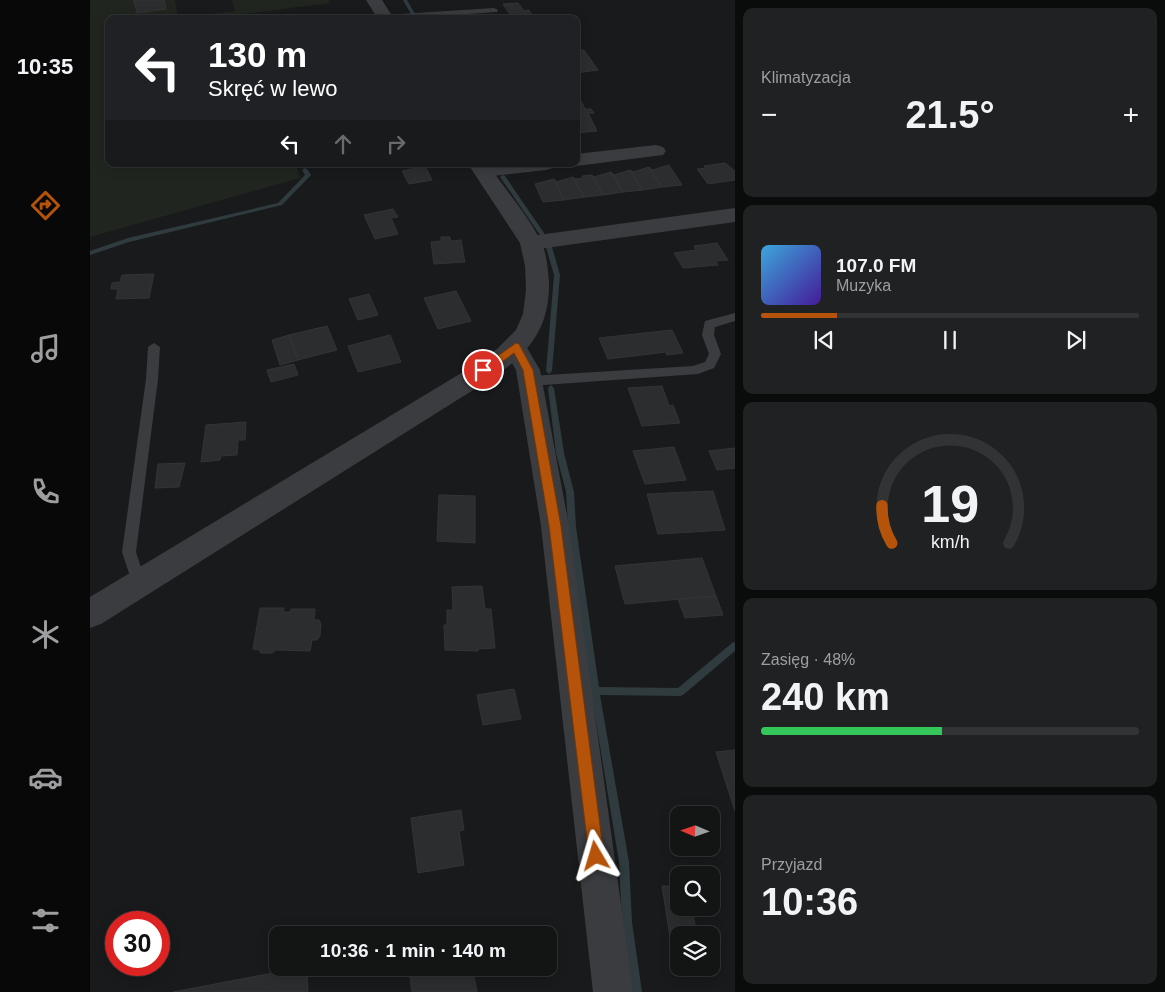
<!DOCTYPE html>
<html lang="pl">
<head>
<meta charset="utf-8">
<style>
	body { margin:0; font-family:Arial,sans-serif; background:#202122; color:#f1f3f6; height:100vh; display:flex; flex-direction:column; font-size:19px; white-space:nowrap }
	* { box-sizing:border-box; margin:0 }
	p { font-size:16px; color:#9d9ea0 }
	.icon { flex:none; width:28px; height:28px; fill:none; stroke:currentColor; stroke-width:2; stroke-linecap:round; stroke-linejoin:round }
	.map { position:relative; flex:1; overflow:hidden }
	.details { display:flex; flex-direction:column; gap:8px; padding:8px; background:#0a0b0b; width:430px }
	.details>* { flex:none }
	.guide { position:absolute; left:15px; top:15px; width:475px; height:152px; border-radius:10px; box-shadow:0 2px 12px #0003,0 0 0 1px #323334; background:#202124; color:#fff; overflow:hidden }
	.needle { width:32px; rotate:272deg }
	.tools { position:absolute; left:580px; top:806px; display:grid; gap:10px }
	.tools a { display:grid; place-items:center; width:50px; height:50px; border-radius:10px; background:#131414; box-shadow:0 2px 12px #0003,0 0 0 1px #323334; font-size:25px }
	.speed { position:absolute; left:15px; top:911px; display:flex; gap:10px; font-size:25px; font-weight:700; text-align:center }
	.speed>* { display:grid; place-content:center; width:65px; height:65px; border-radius:50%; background:#131414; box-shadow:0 2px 12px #0003,0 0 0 1px #323334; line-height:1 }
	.speed .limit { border:8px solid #d22; background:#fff; color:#111 }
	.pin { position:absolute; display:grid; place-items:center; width:42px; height:42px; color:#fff; margin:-21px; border:2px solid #fff; border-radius:50%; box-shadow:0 1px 5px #0007 }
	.me { position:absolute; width:55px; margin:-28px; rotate:353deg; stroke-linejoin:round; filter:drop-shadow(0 0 4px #0008) }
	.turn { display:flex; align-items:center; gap:18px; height:105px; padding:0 20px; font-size:22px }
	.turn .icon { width:65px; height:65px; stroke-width:2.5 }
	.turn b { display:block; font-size:35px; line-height:42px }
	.lanes { display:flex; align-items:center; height:48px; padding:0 20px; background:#0003; justify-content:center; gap:25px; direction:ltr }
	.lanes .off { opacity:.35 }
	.big { font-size:38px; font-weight:700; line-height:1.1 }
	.details .card { flex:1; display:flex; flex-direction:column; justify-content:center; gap:8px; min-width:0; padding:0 18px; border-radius:10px; background:#202122 }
	.details .dial { align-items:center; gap:0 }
	.dial svg { height:130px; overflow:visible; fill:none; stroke:#323334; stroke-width:7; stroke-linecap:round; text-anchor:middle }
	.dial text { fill:#f1f3f6; stroke:none }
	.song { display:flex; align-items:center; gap:15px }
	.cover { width:60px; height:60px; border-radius:8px; background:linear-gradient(135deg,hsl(200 70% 55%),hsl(260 70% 35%)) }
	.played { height:5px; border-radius:2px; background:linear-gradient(90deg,#b45309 20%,#323334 20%) }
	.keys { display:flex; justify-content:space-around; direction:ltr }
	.heat { display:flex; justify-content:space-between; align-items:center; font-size:28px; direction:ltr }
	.charge { height:8px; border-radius:4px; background:linear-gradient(90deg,#34c759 48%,#323334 0) }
	.trip { position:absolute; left:179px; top:926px; width:288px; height:50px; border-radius:10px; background:#131414; box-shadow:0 2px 12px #0003,0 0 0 1px #323334; font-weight:700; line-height:50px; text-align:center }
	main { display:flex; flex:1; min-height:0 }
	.menu { display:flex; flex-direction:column; width:90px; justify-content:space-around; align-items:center; background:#080808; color:#9d9ea0 }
	.menu .icon { width:35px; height:35px }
	.menu .selected { color:#b45309 }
	.menu b { font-size:22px; color:#f1f3f6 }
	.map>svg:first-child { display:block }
	.green { fill:#20261f }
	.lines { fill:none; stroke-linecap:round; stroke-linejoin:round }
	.stream { fill:#303b3f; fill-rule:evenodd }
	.building { fill:#2c2d2f; stroke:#343437 }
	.service { fill:#3b3c40; fill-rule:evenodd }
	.minor { fill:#3b3c40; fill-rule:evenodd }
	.tertiary { fill:#3b3c40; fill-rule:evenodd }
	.route { fill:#b45309; stroke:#753606 }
</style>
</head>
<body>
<main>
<nav class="menu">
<b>10:35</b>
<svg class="icon selected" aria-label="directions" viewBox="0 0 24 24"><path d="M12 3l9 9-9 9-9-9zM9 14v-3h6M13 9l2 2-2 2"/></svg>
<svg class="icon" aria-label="music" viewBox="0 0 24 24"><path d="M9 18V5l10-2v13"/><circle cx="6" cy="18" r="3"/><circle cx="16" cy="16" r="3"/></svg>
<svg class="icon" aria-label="phone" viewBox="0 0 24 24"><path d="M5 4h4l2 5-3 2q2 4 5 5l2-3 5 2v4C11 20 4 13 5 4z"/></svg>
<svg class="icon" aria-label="climate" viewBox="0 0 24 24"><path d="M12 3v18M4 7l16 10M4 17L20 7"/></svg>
<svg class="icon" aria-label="car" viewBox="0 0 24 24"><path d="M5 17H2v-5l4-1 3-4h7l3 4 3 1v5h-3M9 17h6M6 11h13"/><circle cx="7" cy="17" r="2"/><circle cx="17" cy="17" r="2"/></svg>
<svg class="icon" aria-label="filters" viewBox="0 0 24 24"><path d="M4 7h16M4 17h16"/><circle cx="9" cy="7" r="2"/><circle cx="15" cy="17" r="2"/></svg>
</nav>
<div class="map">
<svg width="645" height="992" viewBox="0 0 645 992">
	<rect width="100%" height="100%" fill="#191a1b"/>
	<path class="green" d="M 0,0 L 85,0 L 88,18 L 145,11 L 142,0 L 238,0 L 240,3 L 147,15 L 148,19 L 19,19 L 19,164 L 206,164 L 210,178 L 0,237 Z"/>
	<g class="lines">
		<path class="stream" d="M 313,0 L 317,0 L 328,19 L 324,19 Z
			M 215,168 L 217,169 L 221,175 L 192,205 L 39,242 L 0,255 L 0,251 L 38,238 L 188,203 L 215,175 L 212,170 Z
			M 413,175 L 415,176 L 454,233 L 454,235 L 450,235 L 410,177 Z
			M 459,245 L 462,247 L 470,275 L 462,371 L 459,374 L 456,371 L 464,275 L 456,247 Z
			M 461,385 L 464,388 L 474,453 L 484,492 L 486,527 L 509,687 L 588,688 L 642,643 L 645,642 L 645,651 L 593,695 L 590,696 L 510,695 L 539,862 L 542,922 L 552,992 L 542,992 L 532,922 L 529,862 L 501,691 L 478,527 L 476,492 L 466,453 L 458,388 Z"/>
	</g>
	<path class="building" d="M 44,0 L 74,0 L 76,9 L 47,13 Z
		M 428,3 L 434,11 L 439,10 L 442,15 L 435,15 L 438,19 L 423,19 L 413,4 Z
		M 494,50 L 508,70 L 486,73 L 486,51 Z
		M 486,101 L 491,101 L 495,109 L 501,109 L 504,113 L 498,113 L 507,131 L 486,133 Z
		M 635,163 L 645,171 L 645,180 L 618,184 L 607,169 L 616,168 L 614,166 Z
		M 579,165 L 592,185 L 572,187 L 559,167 L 562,170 Z
		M 335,166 L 342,180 L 319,184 L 312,171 Z
		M 559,167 L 572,187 L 553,190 L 540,170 L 543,172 Z
		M 540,170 L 553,190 L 533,192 L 521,172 L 524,175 Z
		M 521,172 L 533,192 L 513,195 L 502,175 L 504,177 Z
		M 502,175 L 513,195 L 494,197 L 483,177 L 485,179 L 493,178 L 492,176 Z
		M 483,177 L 494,197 L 474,200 L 464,179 L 466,182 Z
		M 464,179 L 474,200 L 453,202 L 445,184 Z
		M 303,209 L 308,217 L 301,218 L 308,234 L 285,239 L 274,215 Z
		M 351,237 L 360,237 L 361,241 L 371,240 L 375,262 L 344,264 L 341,242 L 351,241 Z
		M 627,243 L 638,260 L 626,261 L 628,265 L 593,268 L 584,253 L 606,250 L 604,246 Z
		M 64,274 L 59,298 L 26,299 L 28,289 L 21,289 L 22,283 L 30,282 L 32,275 Z
		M 366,291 L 381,321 L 348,329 L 334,298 Z
		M 279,294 L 288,315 L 268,320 L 259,299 Z
		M 237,326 L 247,350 L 208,360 L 199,335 Z
		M 582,330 L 593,353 L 577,355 L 576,352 L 518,359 L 509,338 Z
		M 199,335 L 208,360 L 190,365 L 182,340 Z
		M 300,335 L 311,362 L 268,372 L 258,346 Z
		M 204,364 L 208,375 L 181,382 L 177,370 Z
		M 572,386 L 579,406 L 583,405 L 590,423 L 552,426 L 538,388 Z
		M 156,422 L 155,440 L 148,440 L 147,455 L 131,456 L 130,460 L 111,462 L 116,425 Z
		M 584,447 L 596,480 L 555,484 L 543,451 Z
		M 645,448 L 645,468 L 627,470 L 619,451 Z
		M 95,463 L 89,487 L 65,488 L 68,464 Z
		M 623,491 L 635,530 L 568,534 L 557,494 Z
		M 349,495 L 385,496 L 385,543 L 347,541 Z
		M 612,558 L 626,596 L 535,604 L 525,566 Z
		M 392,586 L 395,609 L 401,609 L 405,648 L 388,649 L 388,651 L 355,650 L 354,625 L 357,625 L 357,610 L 363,610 L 362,587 Z
		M 626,596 L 633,615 L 595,618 L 588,599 Z
		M 170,608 L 194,608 L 193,612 L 200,612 L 201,609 L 225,609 L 224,620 L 229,620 L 231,624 L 230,636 L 227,640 L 222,640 L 220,651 L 186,650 L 182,653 L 171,653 L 169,650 L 163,649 Z
		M 424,689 L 431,719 L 393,725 L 387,695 Z
		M 645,750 L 645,811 L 626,752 Z
		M 371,810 L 374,830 L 369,831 L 374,865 L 328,873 L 321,818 Z
		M 572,886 L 589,886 L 589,908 L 602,908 L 607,935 L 589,935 L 589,956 L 583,956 Z
		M 209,968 L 217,968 L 218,992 L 83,992 Z
		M 331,968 L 390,968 L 392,974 L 384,976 L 387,992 L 322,992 L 319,970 Z"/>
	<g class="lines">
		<path class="service" d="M 404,8 L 408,10 L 407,12 L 305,19 L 291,17 L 295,15 Z
			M 645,313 L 645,321 L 625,327 L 624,335 L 631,354 L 624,368 L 608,374 L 440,386 L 434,381 L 440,376 L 603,366 L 615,362 L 619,354 L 612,335 L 615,321 Z
			M 64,343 L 70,347 L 68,379 L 46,552 L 56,583 L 54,588 L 49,590 L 44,588 L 32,552 L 56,379 L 58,347 Z"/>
		<path class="minor" d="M 566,145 L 573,147 L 576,151 L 573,155 L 486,166 L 479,164 L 486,164 L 486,154 Z
			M 405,164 L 466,164 L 463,168 L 456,170 L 393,177 L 386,175 L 383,171 L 386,167 Z
			M 645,208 L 645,222 L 441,250 L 433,248 L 430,243 L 433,238 L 441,236 Z
			M 425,338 L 433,341 L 450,370 L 479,526 L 543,992 L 503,992 L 451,526 L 426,370 L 413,347 L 417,341 Z"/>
		<path class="tertiary" d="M 276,0 L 292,0 L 304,19 L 288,19 Z
			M 378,164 L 398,164 C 413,187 440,218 451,242 C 457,254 458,270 459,283 C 460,345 419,368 372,397 L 11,624 L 0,628 L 0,597 L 373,372 L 407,349 L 426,330 L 433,314 L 436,290 L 435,266 L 430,243 Z"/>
	</g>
	<path class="route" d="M 426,343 L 429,344 L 443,370 L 471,526 L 514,856 L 511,861 L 506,864 L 501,861 L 499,856 L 459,526 L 433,370 L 424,353 L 397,373 L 390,373 L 388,370 Z"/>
</svg>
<div class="tools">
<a><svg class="needle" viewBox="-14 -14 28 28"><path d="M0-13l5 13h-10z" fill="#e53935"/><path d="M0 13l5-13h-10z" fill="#9d9ea0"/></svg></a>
<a><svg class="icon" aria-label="search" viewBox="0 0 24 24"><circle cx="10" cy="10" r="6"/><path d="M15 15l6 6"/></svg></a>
<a><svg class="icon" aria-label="layers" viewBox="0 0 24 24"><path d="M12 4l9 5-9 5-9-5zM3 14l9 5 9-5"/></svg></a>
</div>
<div class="speed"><div class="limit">30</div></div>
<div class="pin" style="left:393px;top:370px;background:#d93025"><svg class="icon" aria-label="arrive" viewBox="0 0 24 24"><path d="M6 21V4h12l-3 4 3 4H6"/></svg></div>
<svg class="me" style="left:506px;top:856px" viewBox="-20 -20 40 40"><path d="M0-17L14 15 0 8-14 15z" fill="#b45309" stroke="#fff" stroke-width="4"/></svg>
<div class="trip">10:36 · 1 min · 140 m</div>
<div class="guide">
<div class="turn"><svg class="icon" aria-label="left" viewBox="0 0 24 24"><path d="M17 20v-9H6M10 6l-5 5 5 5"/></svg><div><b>130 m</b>Skręć w lewo</div></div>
<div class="lanes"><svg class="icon" aria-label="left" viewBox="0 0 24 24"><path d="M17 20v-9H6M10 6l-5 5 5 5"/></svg><svg class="icon off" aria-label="ahead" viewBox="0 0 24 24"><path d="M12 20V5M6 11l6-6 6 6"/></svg><svg class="icon off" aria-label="right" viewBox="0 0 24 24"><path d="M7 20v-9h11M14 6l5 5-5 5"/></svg></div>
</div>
</div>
<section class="details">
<div class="card"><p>Klimatyzacja</p>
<div class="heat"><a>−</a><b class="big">21.5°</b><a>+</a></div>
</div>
<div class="card">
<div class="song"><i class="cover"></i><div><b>107.0 FM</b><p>Muzyka</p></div></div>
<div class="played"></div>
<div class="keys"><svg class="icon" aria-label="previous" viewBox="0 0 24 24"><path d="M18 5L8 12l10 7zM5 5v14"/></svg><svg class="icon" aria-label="pause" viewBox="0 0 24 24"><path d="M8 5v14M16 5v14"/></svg><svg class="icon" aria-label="next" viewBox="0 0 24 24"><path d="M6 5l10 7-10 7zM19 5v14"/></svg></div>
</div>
<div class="card dial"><svg viewBox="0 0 100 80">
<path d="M14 69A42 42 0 1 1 86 69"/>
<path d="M14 69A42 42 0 0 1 8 46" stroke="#b45309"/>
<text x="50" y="56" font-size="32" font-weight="700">19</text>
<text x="50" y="72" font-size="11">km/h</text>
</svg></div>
<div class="card"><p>Zasięg · 48%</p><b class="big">240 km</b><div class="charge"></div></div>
<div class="card"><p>Przyjazd</p><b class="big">10:36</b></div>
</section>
</main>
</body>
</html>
